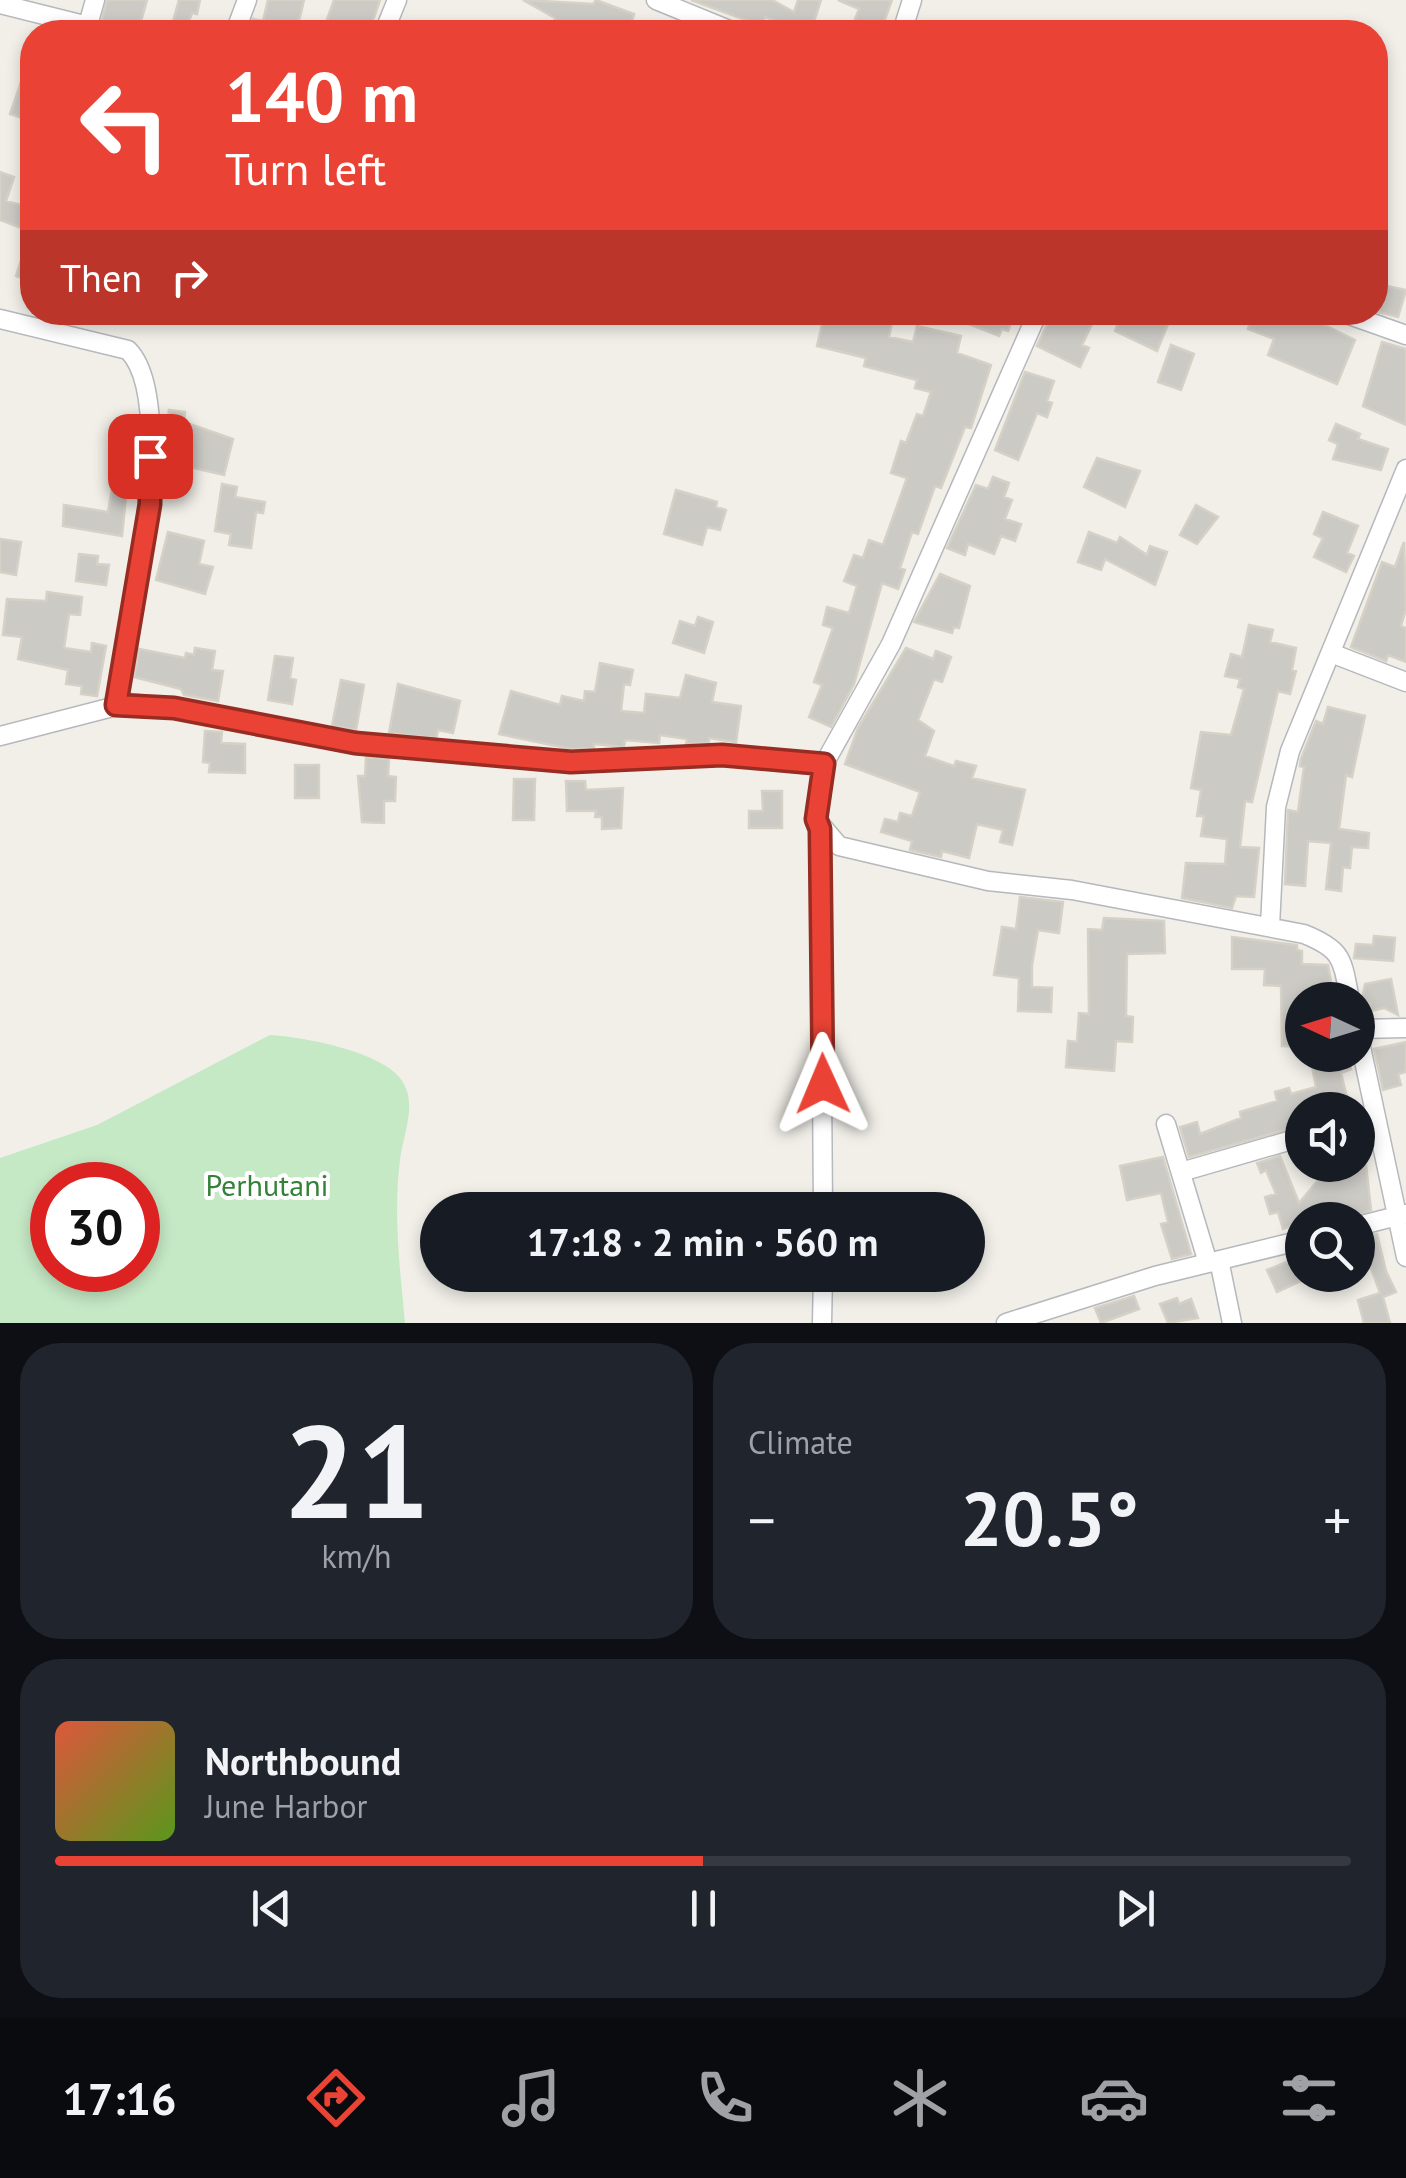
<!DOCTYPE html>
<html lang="en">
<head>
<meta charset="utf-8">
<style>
	body { margin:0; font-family:"PT Sans",sans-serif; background:#20242c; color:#f1f3f6; height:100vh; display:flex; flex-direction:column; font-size:38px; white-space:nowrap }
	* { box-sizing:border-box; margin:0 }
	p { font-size:32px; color:#9ea1a6 }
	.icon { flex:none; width:55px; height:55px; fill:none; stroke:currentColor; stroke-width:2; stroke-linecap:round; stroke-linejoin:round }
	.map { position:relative; height:1323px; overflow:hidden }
	.drawer { display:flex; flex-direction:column; gap:20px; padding:20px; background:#0d0f14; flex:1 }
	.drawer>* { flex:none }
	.guide { position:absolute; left:20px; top:20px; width:1368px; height:305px; border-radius:40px; box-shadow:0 5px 15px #0003; background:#ea4335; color:#fff; overflow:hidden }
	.needle { width:65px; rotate:274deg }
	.buttons { position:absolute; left:1285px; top:982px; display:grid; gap:20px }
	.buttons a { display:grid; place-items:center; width:90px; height:90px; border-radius:50%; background:#171b24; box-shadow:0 5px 15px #0003; font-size:50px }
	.speed { position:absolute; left:30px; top:1162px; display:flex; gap:20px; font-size:50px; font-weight:700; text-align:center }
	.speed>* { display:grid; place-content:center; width:130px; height:130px; border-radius:50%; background:#171b24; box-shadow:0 5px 15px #0003; line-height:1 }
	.speed .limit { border:15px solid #d22; background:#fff; color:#111 }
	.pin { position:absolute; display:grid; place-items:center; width:85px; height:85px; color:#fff; margin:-42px; border-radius:20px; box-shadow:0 5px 15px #0006 }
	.me { position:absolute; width:110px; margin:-55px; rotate:359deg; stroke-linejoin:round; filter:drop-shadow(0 0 8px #0008) }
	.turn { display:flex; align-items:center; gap:35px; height:210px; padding:0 40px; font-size:45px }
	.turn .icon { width:130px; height:130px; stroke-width:2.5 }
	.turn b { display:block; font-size:70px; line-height:85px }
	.then { display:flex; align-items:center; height:95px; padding:0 40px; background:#0003; gap:20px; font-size:38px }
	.big { font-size:75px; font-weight:700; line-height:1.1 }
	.drawer .tile { flex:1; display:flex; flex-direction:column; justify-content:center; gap:15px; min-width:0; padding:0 35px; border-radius:40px; background:#20242c }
	.drawer .dial { align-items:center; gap:0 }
	.dial b { font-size:130px; line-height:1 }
	.song { display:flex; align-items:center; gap:30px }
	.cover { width:120px; height:120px; border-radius:15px; background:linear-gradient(135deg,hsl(10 70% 55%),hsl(90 70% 35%)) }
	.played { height:10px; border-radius:5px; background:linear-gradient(90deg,#ea4335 50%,#363941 50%) }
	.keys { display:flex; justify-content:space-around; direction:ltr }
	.heat { display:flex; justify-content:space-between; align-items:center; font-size:55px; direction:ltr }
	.drawer .tiles { flex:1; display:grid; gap:20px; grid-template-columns:1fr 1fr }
	.tile:last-child { grid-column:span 2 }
	.trip { position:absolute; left:420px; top:1192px; width:565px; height:100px; border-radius:50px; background:#171b24; box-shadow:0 5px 15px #0003; font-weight:700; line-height:100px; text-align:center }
	.menu { display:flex; height:160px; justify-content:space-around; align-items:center; background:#090b0e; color:#9ea1a6 }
	.menu .icon { width:70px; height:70px }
	.menu .selected { color:#ea4335 }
	.menu b { font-size:45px; color:#f1f3f6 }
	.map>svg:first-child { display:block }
	.green { fill:#c5e8c5; fill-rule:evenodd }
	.building { fill:#cccac5; stroke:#d6d1c6; stroke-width:2.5 }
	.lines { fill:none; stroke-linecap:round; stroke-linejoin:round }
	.minor-casing { stroke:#b5b8bc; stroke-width:21 }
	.minor { stroke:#fff; stroke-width:18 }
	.route-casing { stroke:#982c22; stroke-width:25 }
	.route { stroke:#ea4335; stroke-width:18 }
	.labels { text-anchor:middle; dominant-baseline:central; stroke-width:8; stroke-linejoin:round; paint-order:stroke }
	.park-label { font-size:30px; fill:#348238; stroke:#fff }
</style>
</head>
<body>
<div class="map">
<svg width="1406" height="1323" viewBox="0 0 1406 1323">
	<rect width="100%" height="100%" fill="#f1efe8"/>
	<path class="green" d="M 270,1035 C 303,1037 379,1051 400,1078 C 419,1102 403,1134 400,1160 C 393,1214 400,1269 405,1323 L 0,1323 L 0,1158 L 97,1125 ZM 52,1185 L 138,1185 L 138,1270 L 52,1270 Z"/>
	<path class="building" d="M 107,0 L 147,0 L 138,32 L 99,32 Z
		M 179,0 L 200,0 L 197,14 L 192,13 L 185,32 L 170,32 Z
		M 268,0 L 304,0 L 298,25 L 289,23 L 292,32 L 248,32 L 253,19 L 263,21 Z
		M 334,0 L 380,0 L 369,32 L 346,32 L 325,25 Z
		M 523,0 L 593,4 L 596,0 L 634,14 L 629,32 L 550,32 L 555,18 Z
		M 691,0 L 772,0 L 794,12 L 798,0 L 821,0 L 813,25 L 807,23 L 803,32 L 765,17 L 762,26 Z
		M 838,0 L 892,0 L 884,22 L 891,25 L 890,32 L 850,32 L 859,9 Z
		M 30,56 L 32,56 L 32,121 L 10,114 Z
		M 0,172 L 14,177 L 6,201 L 32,208 L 32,232 L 0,220 Z
		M 30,233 L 32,234 L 32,282 L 16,276 Z
		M 1382,285 L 1406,290 L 1398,317 L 1375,311 Z
		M 825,312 L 894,312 L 889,337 L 913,342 L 917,326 L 961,336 L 957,353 L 991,365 L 971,428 L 965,427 L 941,488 L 935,486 L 918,534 L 912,532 L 900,568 L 905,570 L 898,589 L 882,583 L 854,684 L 831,727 L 809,717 L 822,685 L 814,682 L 833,628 L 823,625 L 827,607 L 849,613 L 857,586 L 844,581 L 854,555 L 863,558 L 869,540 L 883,545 L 907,478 L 891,473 L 901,441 L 906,443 L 917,414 L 923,416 L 931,392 L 915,388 L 917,380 L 864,366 L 866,358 L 817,346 Z
		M 974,312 L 1015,312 L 1008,331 L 1002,329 L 999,336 L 969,324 Z
		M 1053,312 L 1087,312 L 1084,320 L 1092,324 L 1082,345 L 1089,348 L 1080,367 L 1037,346 Z
		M 1123,312 L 1173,312 L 1157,351 L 1115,331 Z
		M 1254,312 L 1270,312 L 1298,323 L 1300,317 L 1314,320 L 1355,340 L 1337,384 L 1268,355 L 1274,339 L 1248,329 Z
		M 1382,342 L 1406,349 L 1406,425 L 1363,406 Z
		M 1171,345 L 1194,354 L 1181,390 L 1158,382 Z
		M 1025,372 L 1054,381 L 1047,401 L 1052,403 L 1047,417 L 1037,413 L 1018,460 L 995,450 Z
		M 169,410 L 185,412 L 184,422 L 233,439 L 224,475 L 177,464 L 183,440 L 166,438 Z
		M 1336,424 L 1360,434 L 1358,439 L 1388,449 L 1381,470 L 1333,459 L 1338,444 L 1329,440 Z
		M 1097,458 L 1140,471 L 1125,507 L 1084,487 Z
		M 993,477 L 1009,483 L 1004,497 L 1012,500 L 1005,519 L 1021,524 L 1015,541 L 1001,536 L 994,554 L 968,544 L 965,555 L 947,548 L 976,485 L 988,489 Z
		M 113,484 L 127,487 L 122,536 L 63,526 L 64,505 L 108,512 Z
		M 222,484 L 237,487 L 235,497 L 265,502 L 263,513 L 256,512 L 251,548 L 229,545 L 231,534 L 215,531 Z
		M 676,490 L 717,502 L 716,507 L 726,510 L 720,530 L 707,527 L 702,545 L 664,534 Z
		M 1196,505 L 1218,517 L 1197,544 L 1180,535 Z
		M 1323,512 L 1358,526 L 1347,553 L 1354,556 L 1346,572 L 1314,557 L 1323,538 L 1314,534 Z
		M 168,532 L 204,541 L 199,564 L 213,567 L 205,594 L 156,580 Z
		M 1089,532 L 1117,543 L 1120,537 L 1147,555 L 1150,546 L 1167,552 L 1155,585 L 1105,559 L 1101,570 L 1078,562 Z
		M 0,539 L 21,542 L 16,575 L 0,572 Z
		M 1404,542 L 1406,609 L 1401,626 L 1406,628 L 1406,662 L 1388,655 L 1386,661 L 1351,647 L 1382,562 L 1395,567 Z
		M 79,554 L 98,556 L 97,564 L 109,565 L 106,585 L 76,581 Z
		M 940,574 L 970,586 L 959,628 L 954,627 L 952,633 L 914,622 Z
		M 47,592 L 82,597 L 80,615 L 69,614 L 64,648 L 91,652 L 92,643 L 106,646 L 97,696 L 81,694 L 82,686 L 66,684 L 68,670 L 18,659 L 22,637 L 3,635 L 7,599 L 46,601 Z
		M 698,617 L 713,622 L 704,653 L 673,643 L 680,621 L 695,626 Z
		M 1249,625 L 1273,630 L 1270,642 L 1296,648 L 1292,670 L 1296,671 L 1290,694 L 1278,691 L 1252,802 L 1245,801 L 1240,847 L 1259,848 L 1254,897 L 1236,896 L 1232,908 L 1182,898 L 1186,863 L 1225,864 L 1227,839 L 1201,836 L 1204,816 L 1197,816 L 1201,790 L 1191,788 L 1201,732 L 1231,735 L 1244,689 L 1238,687 L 1240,679 L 1225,676 L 1231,654 L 1242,657 Z
		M 195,648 L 215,651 L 212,670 L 223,671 L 218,701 L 184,695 L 181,689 L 134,677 L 139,649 L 185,658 L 186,653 L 194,655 Z
		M 906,648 L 933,659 L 936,651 L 951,657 L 942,682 L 934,679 L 918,720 L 934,731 L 925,756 L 954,766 L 956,761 L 976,766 L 972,778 L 1025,790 L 1012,845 L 1000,842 L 1003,830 L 977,824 L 969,858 L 942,851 L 941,857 L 910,850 L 912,841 L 881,832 L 885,819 L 898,822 L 900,813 L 912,816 L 920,792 L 845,764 L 858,728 Z
		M 275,656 L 293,658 L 290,678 L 296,680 L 292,704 L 268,700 Z
		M 600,663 L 633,670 L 630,685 L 624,684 L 621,711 L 644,713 L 646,694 L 680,698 L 686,675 L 716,683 L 712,702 L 741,706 L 736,742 L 709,738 L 709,743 L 686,744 L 687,739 L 660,735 L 659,743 L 625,740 L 624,747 L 594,744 L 594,748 L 571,749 L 499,734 L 511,691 L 560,705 L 562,696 L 584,701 L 585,691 L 595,692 Z
		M 341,680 L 364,685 L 356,730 L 332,726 Z
		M 398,684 L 460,701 L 453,733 L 438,730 L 436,738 L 389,733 Z
		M 1328,707 L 1365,716 L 1352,777 L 1346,775 L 1339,829 L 1369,833 L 1368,848 L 1352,847 L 1350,868 L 1343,867 L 1341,891 L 1326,889 L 1331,843 L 1308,841 L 1305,886 L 1285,884 L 1288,810 L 1298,812 L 1304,767 L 1300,766 L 1301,759 L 1316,721 L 1323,724 Z
		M 205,731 L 222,732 L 221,743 L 245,744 L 245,773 L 209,772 L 210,763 L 203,762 Z
		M 366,757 L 389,759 L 388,776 L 396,777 L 395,801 L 384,801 L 384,823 L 362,822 L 358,776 L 365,776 Z
		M 295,765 L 319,765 L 319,798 L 295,798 Z
		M 514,779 L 535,779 L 534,820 L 513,820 Z
		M 566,781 L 585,781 L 586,790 L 623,788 L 621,828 L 602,829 L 602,817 L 595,817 L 596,811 L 567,811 Z
		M 762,791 L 782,791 L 782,828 L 749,828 L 749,811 L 763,811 Z
		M 1020,897 L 1063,902 L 1059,933 L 1038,930 L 1032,965 L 1032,987 L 1052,988 L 1051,1012 L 1018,1011 L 1019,978 L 994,975 L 1002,927 L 1016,929 Z
		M 1104,918 L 1164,921 L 1165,953 L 1127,954 L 1126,1016 L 1133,1017 L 1132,1042 L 1116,1041 L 1114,1071 L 1066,1067 L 1068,1041 L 1077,1042 L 1079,1013 L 1089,1014 L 1088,929 L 1102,930 Z
		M 1374,936 L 1395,938 L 1393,961 L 1354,958 L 1356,944 L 1373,945 Z
		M 1232,937 L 1297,945 L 1297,950 L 1302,951 L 1302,964 L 1328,965 L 1333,993 L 1325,993 L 1325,1000 L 1302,1000 L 1302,1047 L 1282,1046 L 1281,986 L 1264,985 L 1265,969 L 1232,969 Z
		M 1391,979 L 1398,1015 L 1384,1008 L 1371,1011 L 1370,1003 L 1361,1005 L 1365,984 Z
		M 1406,1042 L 1406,1072 L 1398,1074 L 1401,1085 L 1383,1090 L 1374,1049 Z
		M 1347,1055 L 1351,1069 L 1341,1073 L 1350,1110 L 1302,1110 L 1302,1125 L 1189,1157 L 1180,1127 L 1197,1122 L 1200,1134 L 1241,1118 L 1240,1112 L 1277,1101 L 1275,1092 L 1289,1088 L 1291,1094 L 1316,1087 L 1312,1066 Z
		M 1280,1156 L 1299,1203 L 1319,1179 L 1315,1165 L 1366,1165 L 1371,1210 L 1347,1220 L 1327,1220 L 1325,1214 L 1283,1229 L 1278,1212 L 1270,1214 L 1265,1197 L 1276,1194 L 1266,1170 L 1261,1173 L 1257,1163 Z
		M 1163,1157 L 1191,1254 L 1172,1259 L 1161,1224 L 1168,1222 L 1161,1193 L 1127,1200 L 1120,1166 Z
		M 1377,1234 L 1386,1271 L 1396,1292 L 1383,1297 L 1390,1323 L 1364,1323 L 1358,1300 L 1380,1293 L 1371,1268 L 1358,1270 L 1358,1238 Z
		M 1291,1260 L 1301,1281 L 1277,1292 L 1267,1270 Z
		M 1134,1296 L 1139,1309 L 1101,1323 L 1095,1308 Z
		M 1177,1298 L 1179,1304 L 1191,1299 L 1198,1318 L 1168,1323 L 1160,1304 Z"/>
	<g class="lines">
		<g class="minor-casing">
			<path id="minor" d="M 656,0 L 734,32
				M 0,4 L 88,26
				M 86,32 L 95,0
				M 235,32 L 247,0
				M 384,32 L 397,0
				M 902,32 L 912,0
				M 1038,312 L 891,644 L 824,764 L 816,819 L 839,846 L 988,881 L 1072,890 L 1304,934 C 1344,950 1342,960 1350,1000
				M 1341,312 L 1406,335
				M 0,319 L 128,350 C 180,402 128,634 116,705
				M 1331,653 L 1406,682
				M 0,736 L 128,703 L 174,708 L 355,743 L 571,762 L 722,755 L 824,764
				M 820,829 L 823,1210
				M 1270,926 L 1276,807 L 1290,751 L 1406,469
				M 1358,1029 L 1406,1028
				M 1358,1033 L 1406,1257
				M 1166,1124 L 1208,1263
				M 1181,1172 L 1302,1137
				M 1358,1226 L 1405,1214
				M 1219,1260 L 1232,1323
				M 822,1323 L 823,1275
				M 1006,1323 L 1155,1276 L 1302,1240"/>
		</g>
		<use href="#minor" class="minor"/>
	</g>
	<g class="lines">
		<g class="route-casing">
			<path id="route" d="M 150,456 L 150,504 L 116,705 L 174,708 L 355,743 L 571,762 L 722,755 L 824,764 L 816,819 L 820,829 L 823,1084"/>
		</g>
		<use href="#route" class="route"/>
	</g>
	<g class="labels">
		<g class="park-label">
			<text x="267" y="1184">Perhutani</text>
		</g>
	</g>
</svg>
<div class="buttons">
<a><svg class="needle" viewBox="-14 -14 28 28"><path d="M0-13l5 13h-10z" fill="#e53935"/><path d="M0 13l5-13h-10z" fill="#9ea1a6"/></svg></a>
<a><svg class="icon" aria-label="sound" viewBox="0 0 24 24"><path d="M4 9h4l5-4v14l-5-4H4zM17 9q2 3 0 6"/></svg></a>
<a><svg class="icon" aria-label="search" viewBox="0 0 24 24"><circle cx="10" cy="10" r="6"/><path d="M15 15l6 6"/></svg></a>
</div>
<div class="speed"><div class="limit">30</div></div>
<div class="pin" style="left:150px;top:456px;background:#d93025"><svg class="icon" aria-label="arrive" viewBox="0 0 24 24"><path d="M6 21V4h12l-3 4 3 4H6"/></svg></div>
<svg class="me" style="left:823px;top:1084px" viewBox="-20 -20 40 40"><path d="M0-17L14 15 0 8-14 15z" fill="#ea4335" stroke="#fff" stroke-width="4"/></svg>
<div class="trip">17:18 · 2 min · 560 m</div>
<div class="guide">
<div class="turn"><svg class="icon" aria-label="left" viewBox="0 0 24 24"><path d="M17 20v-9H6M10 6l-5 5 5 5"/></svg><div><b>140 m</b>Turn left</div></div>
<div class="then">Then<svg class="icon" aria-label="right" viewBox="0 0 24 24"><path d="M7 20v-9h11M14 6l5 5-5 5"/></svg></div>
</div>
</div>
<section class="drawer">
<div class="tiles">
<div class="tile dial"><b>21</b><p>km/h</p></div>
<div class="tile"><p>Climate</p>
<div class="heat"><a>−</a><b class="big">20.5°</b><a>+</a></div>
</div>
<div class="tile">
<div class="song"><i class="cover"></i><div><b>Northbound</b><p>June Harbor</p></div></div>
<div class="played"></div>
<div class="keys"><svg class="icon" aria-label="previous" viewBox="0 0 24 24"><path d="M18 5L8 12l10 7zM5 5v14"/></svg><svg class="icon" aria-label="pause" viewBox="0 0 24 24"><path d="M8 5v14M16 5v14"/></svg><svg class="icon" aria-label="next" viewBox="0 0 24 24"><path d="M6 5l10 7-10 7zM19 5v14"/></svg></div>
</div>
</div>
</section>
<nav class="menu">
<b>17:16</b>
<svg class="icon selected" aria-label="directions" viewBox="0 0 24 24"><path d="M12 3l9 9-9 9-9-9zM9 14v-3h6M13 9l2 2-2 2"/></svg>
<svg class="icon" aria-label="music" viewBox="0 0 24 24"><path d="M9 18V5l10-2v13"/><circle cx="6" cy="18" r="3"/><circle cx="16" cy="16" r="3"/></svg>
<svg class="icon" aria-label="phone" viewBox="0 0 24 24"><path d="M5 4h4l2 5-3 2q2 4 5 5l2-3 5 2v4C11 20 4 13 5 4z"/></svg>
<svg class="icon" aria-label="climate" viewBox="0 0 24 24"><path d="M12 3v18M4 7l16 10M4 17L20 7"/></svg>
<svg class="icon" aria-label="car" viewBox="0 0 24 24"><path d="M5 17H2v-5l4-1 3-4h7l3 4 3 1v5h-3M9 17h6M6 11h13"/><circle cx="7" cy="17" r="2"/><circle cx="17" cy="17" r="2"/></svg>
<svg class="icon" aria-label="filters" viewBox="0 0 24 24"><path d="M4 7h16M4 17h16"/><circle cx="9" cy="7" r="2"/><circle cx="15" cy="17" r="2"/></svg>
</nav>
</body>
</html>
